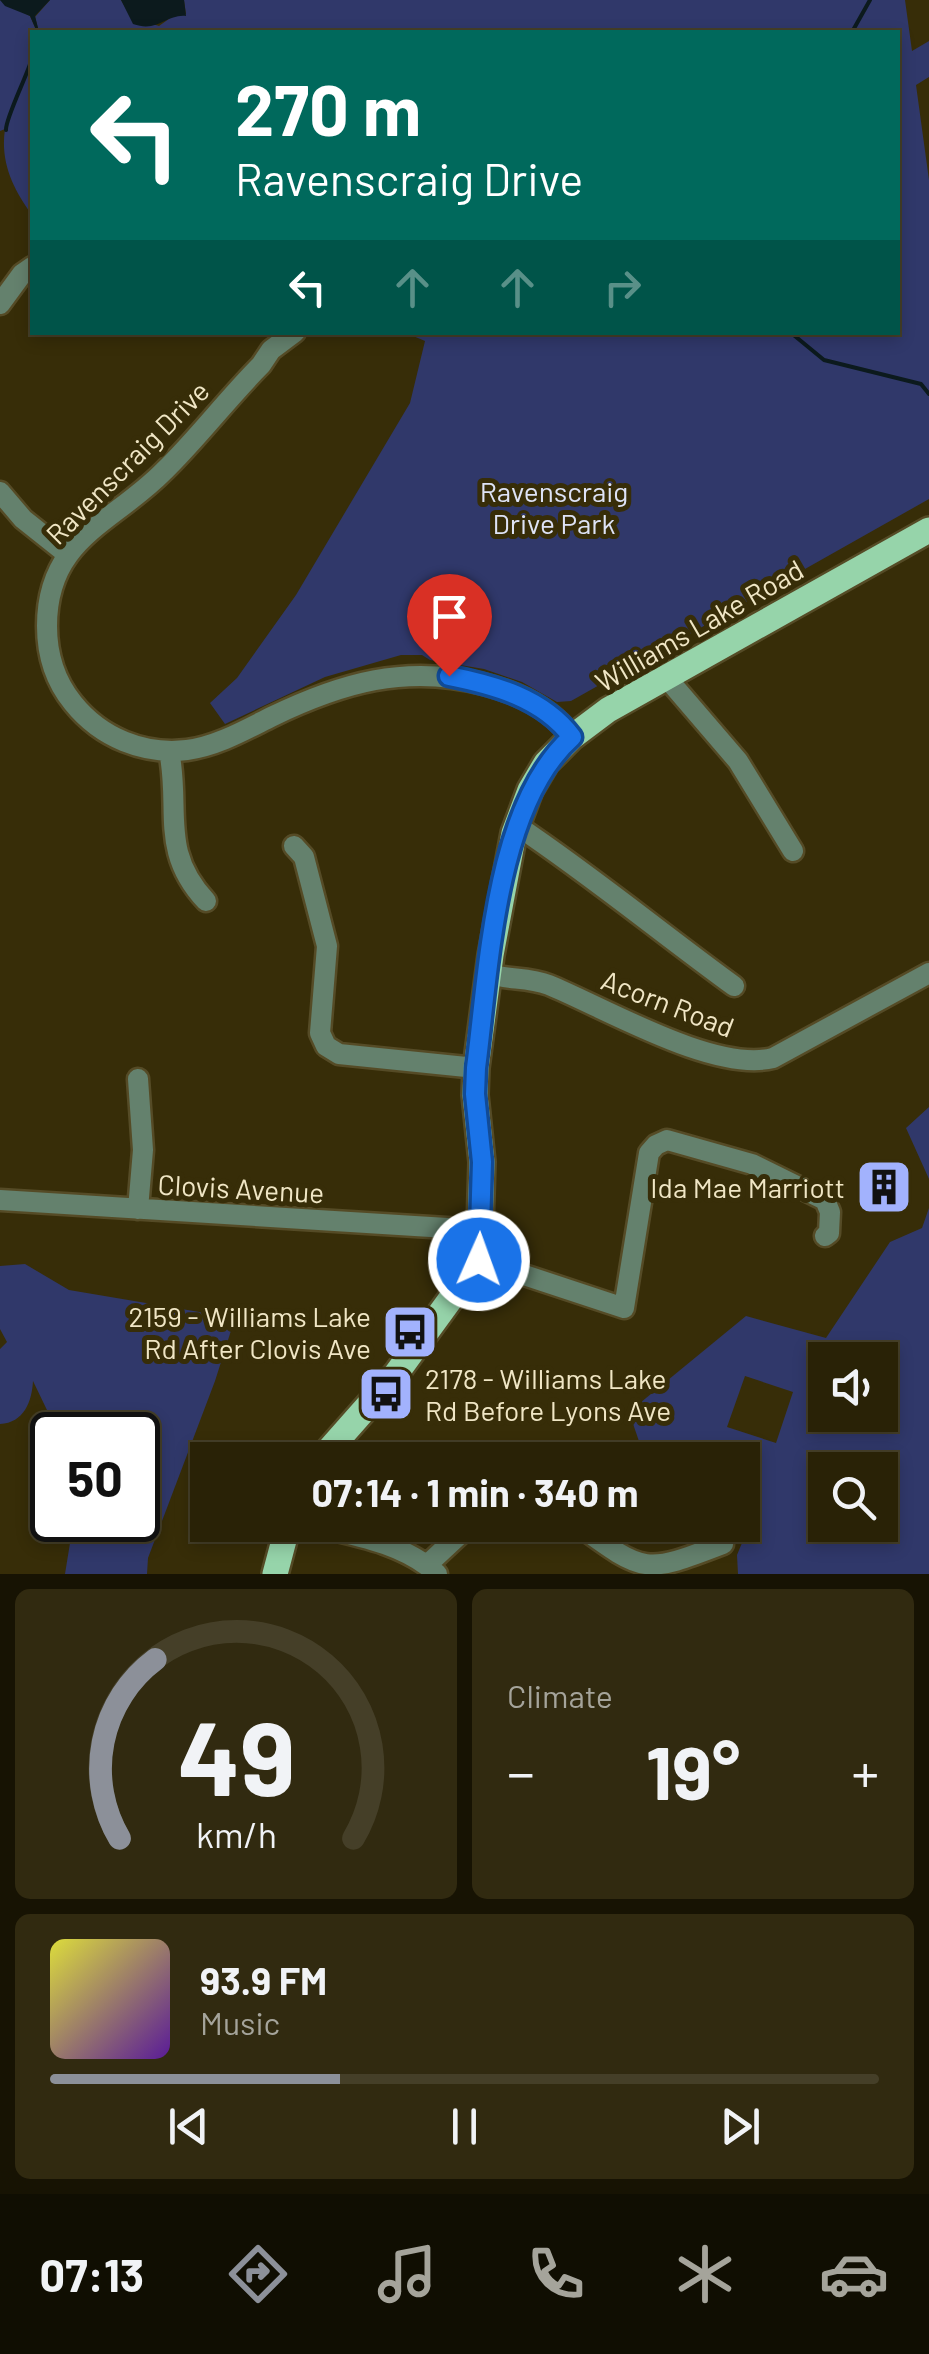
<!DOCTYPE html>
<html lang="en">
<head>
<meta charset="utf-8">
<style>
	body { margin:0; font-family:Barlow,sans-serif; background:#312a10; color:#f1f3f6; height:100vh; display:flex; flex-direction:column; font-size:38px; white-space:nowrap }
	* { box-sizing:border-box; margin:0 }
	p { font-size:32px; color:#a5a49b }
	.icon { flex:none; width:55px; height:55px; fill:none; stroke:currentColor; stroke-width:2; stroke-linecap:round; stroke-linejoin:round }
	.map { position:relative; height:1574px; overflow:hidden }
	.sheet { display:flex; flex-direction:column; gap:15px; padding:15px; background:#171303; flex:1 }
	.sheet>* { flex:none }
	.guide { position:absolute; left:30px; top:30px; width:870px; height:305px; border-radius:0px; box-shadow:0 5px 15px #0003,0 0 0 2px #453f28; background:#00695c; color:#fff; overflow:hidden }
	.controls { position:absolute; left:808px; top:1342px; display:grid; gap:20px }
	.controls a { display:grid; place-items:center; width:90px; height:90px; border-radius:0px; background:#292206; box-shadow:0 5px 15px #0003,0 0 0 2px #453f28; font-size:50px }
	.speed { position:absolute; left:30px; top:1412px; display:flex; gap:20px; font-size:50px; font-weight:700; text-align:center }
	.speed>* { display:grid; place-content:center; width:130px; height:130px; border-radius:50%; background:#292206; box-shadow:0 5px 15px #0003,0 0 0 2px #453f28; line-height:1 }
	.speed .limit { border:5px solid #111; border-radius:15px; background:#fff; color:#111 }
	.pin { position:absolute; display:grid; place-items:center; width:85px; height:85px; color:#fff; margin:-102px -42px; border-radius:50% 50% 50% 0; rotate:-45deg; box-shadow:0 0 10px #0007 }
	.pin .icon { rotate:45deg }
	.me { position:absolute; width:110px; margin:-55px; rotate:2deg; stroke-linejoin:round; filter:drop-shadow(0 0 8px #0008) }
	.turn { display:flex; align-items:center; gap:35px; height:210px; padding:0 40px; font-size:45px }
	.turn .icon { width:130px; height:130px; stroke-width:2.5 }
	.turn b { display:block; font-size:70px; line-height:85px }
	.lanes { display:flex; align-items:center; height:95px; padding:0 40px; background:#0003; justify-content:center; gap:50px; direction:ltr }
	.lanes .off { opacity:.35 }
	.big { font-size:75px; font-weight:700; line-height:1.1 }
	.sheet .card { flex:1; display:flex; flex-direction:column; justify-content:center; gap:15px; min-width:0; padding:0 35px; border-radius:15px; background:#312a10 }
	.sheet .dial { align-items:center; gap:0 }
	.dial svg { height:260px; overflow:visible; fill:none; stroke:#453f28; stroke-width:7; stroke-linecap:round; text-anchor:middle }
	.dial text { fill:#f1f3f6; stroke:none }
	.song { display:flex; align-items:center; gap:30px }
	.cover { width:120px; height:120px; border-radius:15px; background:linear-gradient(135deg,hsl(60 70% 55%),hsl(270 70% 35%)) }
	.played { height:10px; border-radius:5px; background:linear-gradient(90deg,#8c9099 35%,#453f28 35%) }
	.keys { display:flex; justify-content:space-around; direction:ltr }
	.heat { display:flex; justify-content:space-between; align-items:center; font-size:55px; direction:ltr }
	.sheet .tiles { flex:1; display:grid; gap:15px; grid-template-columns:1fr 1fr }
	.card:last-child { grid-column:span 2 }
	.trip { position:absolute; left:190px; top:1442px; width:570px; height:100px; border-radius:0px; background:#292206; box-shadow:0 5px 15px #0003,0 0 0 2px #453f28; font-weight:700; line-height:100px; text-align:center }
	.tab-bar { display:flex; height:160px; justify-content:space-around; align-items:center; background:#100e02; color:#a5a49b }
	.tab-bar .icon { width:70px; height:70px }
	.tab-bar .active { color:#8c9099 }
	.tab-bar b { font-size:45px; color:#f1f3f6 }
	.map>svg:first-child { display:block }
	.green { fill:#30386a; fill-rule:evenodd }
	.water { fill:#0c1a1d }
	.lines { fill:none; stroke-linecap:round; stroke-linejoin:round }
	.stream { stroke:#0c1a1d; stroke-width:4 }
	.minor-casing { stroke:#554b26; stroke-width:25 }
	.major-casing { stroke:#554b26; stroke-width:30 }
	.minor { stroke:#64816d; stroke-width:20 }
	.major { stroke:#96d4aa; stroke-width:25 }
	.route-casing { stroke:#114b97; stroke-width:25 }
	.route { stroke:#1a73e8; stroke-width:18 }
	.labels { text-anchor:middle; dominant-baseline:central; stroke-width:10; stroke-linejoin:round; paint-order:stroke }
	.street-label { font-size:28px; fill:#f0e6c5; stroke:#372d08 }
	.park-label { font-size:28px; fill:#dee3f6; stroke:#372d08 }
	.poi-label { font-size:28px; fill:#f0e6c5; stroke:#372d08; text-anchor:end }
</style>
</head>
<body>
<div class="map">
<svg width="929" height="1574" viewBox="0 0 929 1574">
	<rect width="100%" height="100%" fill="#372d08"/>
	<path class="green" d="M 0,0 L 30,16 L 37,32 L 32,32 L 32,215 C 13,189 0,162 5,129 L 0,131 Z
		M 50,0 L 121,0 L 131,17 L 159,26 L 173,16 L 186,14 L 184,0 L 905,0 L 912,51 L 929,41 L 929,77 L 916,85 L 929,180 L 929,499 L 571,701 L 557,702 L 522,682 L 484,669 L 430,660 L 422,655 L 401,655 L 325,677 L 225,724 L 210,703 L 237,678 L 296,595 L 410,403 L 425,341 L 406,333 L 898,332 L 898,32 L 39,32 L 35,17 Z
		M 929,1107 L 929,1179 L 906,1128 Z
		M 929,1208 L 929,1574 L 738,1574 L 737,1555 L 749,1526 L 743,1523 L 742,1460 L 651,1460 L 643,1453 L 629,1412 L 746,1316 L 826,1338 L 890,1242 L 922,1228 ZM 880,1360 L 880,1415 L 825,1415 L 825,1360 ZM 745,1376 L 793,1392 L 776,1443 L 727,1427 ZM 880,1470 L 880,1525 L 825,1525 L 825,1470 Z
		M 25,1264 L 69,1290 L 235,1318 L 215,1381 L 148,1558 L 147,1574 L 65,1574 L 70,1543 L 80,1520 L 138,1520 L 138,1435 L 59,1435 L 33,1381 C 32,1401 24,1423 0,1424 L 0,1349 L 7,1342 L 0,1329 L 0,1266 Z"/>
	<path class="water" d="M 0,0 L 50,0 L 35,16 L 39,32 L 37,32 L 30,16 L 5,6 Z
		M 121,0 L 184,0 L 186,16 C 166,14 158,33 133,24 Z"/>
	<g class="lines">
		<path class="stream" d="M 852,32 L 870,0
			M 6,130 C 5,119 28,74 32,58
			M 790,332 L 824,360 L 921,384 L 929,394"/>
		<g class="minor-casing">
			<path id="minor" d="M 0,304 L 22,274 L 32,267
				M 295,332 L 271,350 L 261,365 C 227,399 198,438 164,471 C 112,524 47,538 47,626 C 47,655 55,681 73,703 C 101,738 144,755 187,750 C 217,746 245,730 271,717 C 341,683 406,664 483,684 C 516,692 551,708 572,737
				M 0,492 L 23,519 L 67,554
				M 666,677 L 738,761 L 793,851
				M 169,751 C 181,809 159,851 206,901
				M 516,825 C 591,875 661,933 734,986
				M 294,846 L 304,857 L 327,946 L 320,1033 L 326,1046 L 339,1054 L 476,1068
				M 489,974 C 509,980 529,977 549,985 C 605,1008 715,1073 773,1058 L 929,973
				M 138,1079 L 143,1150 L 138,1209
				M 0,1200 L 479,1230
				M 479,1260 L 624,1308 L 649,1153 L 656,1145 L 667,1140 L 752,1164 L 825,1200 L 830,1212 L 829,1233 L 825,1236
				M 310,1525 C 353,1535 404,1543 437,1574
				M 578,1525 C 645,1574 645,1574 723,1544
				M 427,1565 L 470,1525"/>
		</g>
		<g class="major-casing">
			<path id="major" d="M 320,1460 L 396,1374 L 479,1260 L 482,1162 L 475,1095 L 476,1068 L 491,955 L 514,833 L 530,790 L 546,763 L 572,737 L 608,710 L 929,530
				M 275,1574 L 288,1525"/>
		</g>
		<use href="#minor" class="minor"/>
		<use href="#major" class="major"/>
	</g>
	<g class="lines">
		<g class="route-casing">
			<path id="route" d="M 449,676 C 494,685 543,698 572,737 C 495,805 489,969 476,1068 L 475,1094 L 482,1162 L 479,1260"/>
		</g>
		<use href="#route" class="route"/>
	</g>
	<defs>
		<g id="building-square" transform="scale(2.875)"><rect x="-9" y="-9" width="18" height="18" rx="4" fill="#a2b2fd" stroke="#372d08"/><path d="M-4-6H4V6H1V3H-1V6H-4ZM-2.5-4.3h1.7v1.8h-1.7ZM.8-4.3h1.7v1.8H.8ZM-2.5-1h1.7V.8h-1.7ZM.8-1h1.7V.8H.8Z" fill="#111"/></g>
		<g id="bus-square" transform="scale(2.875)"><rect x="-9" y="-9" width="18" height="18" rx="4" fill="#a2b2fd" stroke="#372d08"/><path d="M-5-6H5V4H4V6H2V4H-2V6H-4V4H-5ZM-3.5-4V0h7V-4ZM-3.5 1.2v1.5H-2V1.2ZM2 1.2v1.5H3.5V1.2Z" fill="#111"/></g>
	</defs>
	<g fill-rule="evenodd">
		<use href="#building-square" x="884" y="1187"/>
		<use href="#bus-square" x="410" y="1332"/>
		<use href="#bus-square" x="386" y="1394"/>
	</g>
	<g class="labels">
		<g class="street-label">
			<text transform="translate(127 462) rotate(-45)">Ravenscraig Drive</text>
			<text transform="translate(699 625) rotate(-30)">Williams Lake Road</text>
			<text transform="translate(668 1003) rotate(21)">Acorn Road</text>
			<text transform="translate(241 1188) rotate(3)">Clovis Avenue</text>
		</g>
		<g class="park-label">
			<text x="554" y="491">Ravenscraig<tspan x="554" dy="32">Drive Park</tspan></text>
		</g>
		<g class="poi-label">
			<text x="845" y="1187">Ida Mae Marriott</text>
			<text x="371" y="1316">2159 - Williams Lake<tspan x="371" dy="32">Rd After Clovis Ave</tspan></text>
			<text x="425" y="1378" text-anchor="start">2178 - Williams Lake<tspan x="425" dy="32">Rd Before Lyons Ave</tspan></text>
		</g>
	</g>
</svg>
<div class="controls">
<a><svg class="icon" aria-label="sound" viewBox="0 0 24 24"><path d="M4 9h4l5-4v14l-5-4H4zM17 9q2 3 0 6"/></svg></a>
<a><svg class="icon" aria-label="search" viewBox="0 0 24 24"><circle cx="10" cy="10" r="6"/><path d="M15 15l6 6"/></svg></a>
</div>
<div class="speed"><div class="limit">50</div></div>
<div class="pin" style="left:449px;top:676px;background:#d93025"><svg class="icon" aria-label="arrive" viewBox="0 0 24 24"><path d="M6 21V4h12l-3 4 3 4H6"/></svg></div>
<svg class="me" style="left:479px;top:1260px" viewBox="-20 -20 40 40"><circle r="17" fill="#1a73e8" stroke="#fff" stroke-width="3"/><path d="M0-11L8 9 0 5-8 9z" fill="#fff"/></svg>
<div class="trip">07:14 · 1 min · 340 m</div>
<div class="guide">
<div class="turn"><svg class="icon" aria-label="left" viewBox="0 0 24 24"><path d="M17 20v-9H6M10 6l-5 5 5 5"/></svg><div><b>270 m</b>Ravenscraig Drive</div></div>
<div class="lanes"><svg class="icon" aria-label="left" viewBox="0 0 24 24"><path d="M17 20v-9H6M10 6l-5 5 5 5"/></svg><svg class="icon off" aria-label="ahead" viewBox="0 0 24 24"><path d="M12 20V5M6 11l6-6 6 6"/></svg><svg class="icon off" aria-label="ahead" viewBox="0 0 24 24"><path d="M12 20V5M6 11l6-6 6 6"/></svg><svg class="icon off" aria-label="right" viewBox="0 0 24 24"><path d="M7 20v-9h11M14 6l5 5-5 5"/></svg></div>
</div>
</div>
<section class="sheet">
<div class="tiles">
<div class="card dial"><svg viewBox="0 0 100 80">
<path d="M14 69A42 42 0 1 1 86 69"/>
<path d="M14 69A42 42 0 0 1 25 14" stroke="#8c9099"/>
<text x="50" y="56" font-size="32" font-weight="700">49</text>
<text x="50" y="72" font-size="11">km/h</text>
</svg></div>
<div class="card"><p>Climate</p>
<div class="heat"><a>−</a><b class="big">19°</b><a>+</a></div>
</div>
<div class="card">
<div class="song"><i class="cover"></i><div><b>93.9 FM</b><p>Music</p></div></div>
<div class="played"></div>
<div class="keys"><svg class="icon" aria-label="previous" viewBox="0 0 24 24"><path d="M18 5L8 12l10 7zM5 5v14"/></svg><svg class="icon" aria-label="pause" viewBox="0 0 24 24"><path d="M8 5v14M16 5v14"/></svg><svg class="icon" aria-label="next" viewBox="0 0 24 24"><path d="M6 5l10 7-10 7zM19 5v14"/></svg></div>
</div>
</div>
</section>
<nav class="tab-bar">
<b>07:13</b>
<svg class="icon active" aria-label="directions" viewBox="0 0 24 24"><path d="M12 3l9 9-9 9-9-9zM9 14v-3h6M13 9l2 2-2 2"/></svg>
<svg class="icon" aria-label="music" viewBox="0 0 24 24"><path d="M9 18V5l10-2v13"/><circle cx="6" cy="18" r="3"/><circle cx="16" cy="16" r="3"/></svg>
<svg class="icon" aria-label="phone" viewBox="0 0 24 24"><path d="M5 4h4l2 5-3 2q2 4 5 5l2-3 5 2v4C11 20 4 13 5 4z"/></svg>
<svg class="icon" aria-label="climate" viewBox="0 0 24 24"><path d="M12 3v18M4 7l16 10M4 17L20 7"/></svg>
<svg class="icon" aria-label="car" viewBox="0 0 24 24"><path d="M5 17H2v-5l4-1 3-4h7l3 4 3 1v5h-3M9 17h6M6 11h13"/><circle cx="7" cy="17" r="2"/><circle cx="17" cy="17" r="2"/></svg>
</nav>
</body>
</html>
